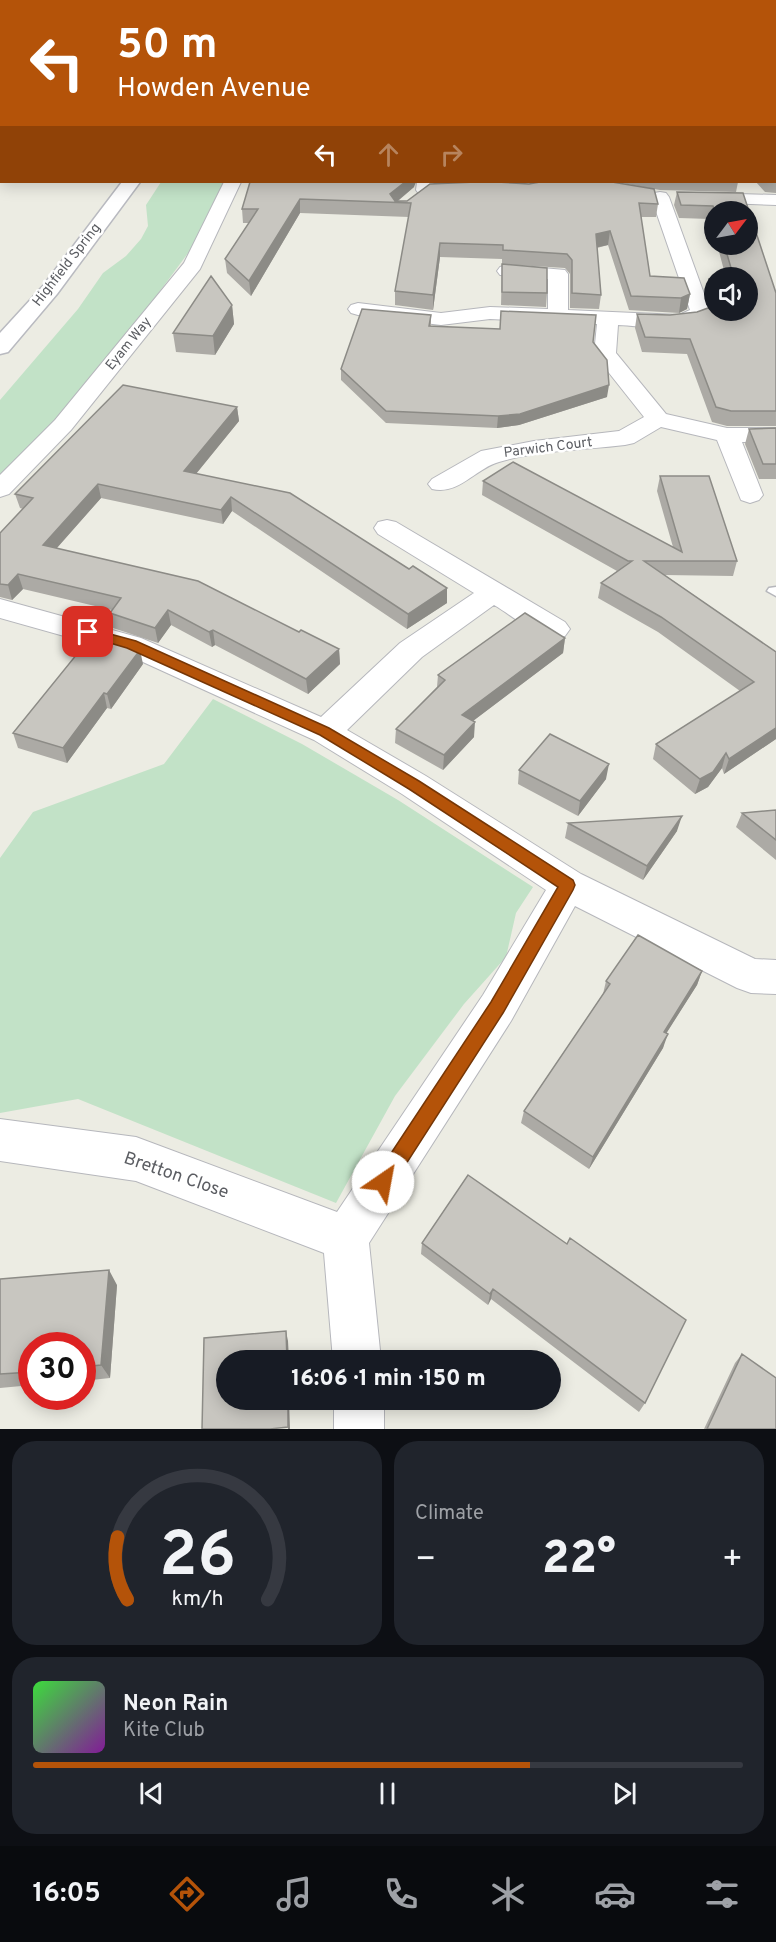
<!DOCTYPE html>
<html lang="en">
<head>
<meta charset="utf-8">
<style>
	body { margin:0; font-family:Overpass,sans-serif; background:#20242c; color:#f1f3f6; height:100vh; display:flex; flex-direction:column; font-size:22px; white-space:nowrap }
	* { box-sizing:border-box; margin:0 }
	p { font-size:20px; color:#9ea1a6 }
	.icon { flex:none; width:33px; height:33px; fill:none; stroke:currentColor; stroke-width:2; stroke-linecap:round; stroke-linejoin:round }
	.map { position:relative; height:1429px; overflow:hidden }
	.details { display:flex; flex-direction:column; gap:12px; padding:12px; background:#0d0f14; flex:1 }
	.details>* { flex:none }
	.banner { position:absolute; left:0px; top:0px; width:777px; height:183px; box-shadow:0 3px 15px #0003; background:#b45309; color:#fff; overflow:hidden }
	.needle { width:39px; rotate:58deg }
	.fabs { position:absolute; left:704px; top:201px; display:grid; gap:12px }
	.fabs a { display:grid; place-items:center; width:54px; height:54px; border-radius:50%; background:#171b24; box-shadow:0 3px 15px #0003; font-size:30px }
	.speed { position:absolute; left:18px; top:1332px; display:flex; gap:12px; font-size:30px; font-weight:700; text-align:center }
	.speed>* { display:grid; place-content:center; width:78px; height:78px; border-radius:50%; background:#171b24; box-shadow:0 3px 15px #0003; line-height:1 }
	.speed .limit { border:9px solid #d22; background:#fff; color:#111 }
	.pin { position:absolute; display:grid; place-items:center; width:51px; height:51px; color:#fff; margin:-26px; border-radius:12px; box-shadow:0 3px 9px #0006 }
	.me { position:absolute; width:66px; margin:-33px; rotate:33deg; stroke-linejoin:round; filter:drop-shadow(0 0 4px #0008) }
	.turn { display:flex; align-items:center; gap:21px; height:126px; padding:0 18px; font-size:27px }
	.turn .icon { width:78px; height:78px; stroke-width:2.5 }
	.turn b { display:block; font-size:42px; line-height:51px }
	.lanes { display:flex; align-items:center; height:57px; padding:0 18px; background:#0003; justify-content:center; gap:30px; direction:ltr }
	.lanes .off { opacity:.35 }
	.big { font-size:45px; font-weight:800; line-height:1.1 }
	.details .tile { flex:1; display:flex; flex-direction:column; justify-content:center; gap:9px; min-width:0; padding:0 21px; border-radius:24px; background:#20242c }
	.details .dial { align-items:center; gap:0 }
	.dial svg { height:156px; overflow:visible; fill:none; stroke:#363941; stroke-width:7; stroke-linecap:round; text-anchor:middle }
	.dial text { fill:#f1f3f6; stroke:none }
	.song { display:flex; align-items:center; gap:18px }
	.cover { width:72px; height:72px; border-radius:9px; background:linear-gradient(135deg,hsl(120 70% 55%),hsl(290 70% 35%)) }
	.played { height:6px; border-radius:3px; background:linear-gradient(90deg,#b45309 70%,#363941 70%) }
	.keys { display:flex; justify-content:space-around; direction:ltr }
	.heat { display:flex; justify-content:space-between; align-items:center; font-size:33px; direction:ltr }
	.details .tiles { flex:1; display:grid; gap:12px; grid-template-columns:1fr 1fr }
	.tile:last-child { grid-column:span 2 }
	.trip { position:absolute; left:216px; top:1350px; width:345px; height:60px; border-radius:30px; background:#171b24; box-shadow:0 3px 15px #0003; font-weight:800; line-height:60px; text-align:center }
	.tab-bar { display:flex; height:96px; justify-content:space-around; align-items:center; background:#090b0e; color:#9ea1a6 }
	.tab-bar .icon { width:42px; height:42px }
	.tab-bar .on { color:#b45309 }
	.tab-bar b { font-size:27px; color:#f1f3f6 }
	.map>svg:first-child { display:block }
	.green { fill:#c2e2c7 }
	.lines { fill:none; stroke-linecap:round; stroke-linejoin:round }
	.service-casing { stroke:#b6b7bc; stroke-width:3 }
	.minor-casing { stroke:#b6b7bc; stroke-width:2 }
	.secondary-casing { stroke:#b9bac0; stroke-width:3 }
	.service { fill:#fff; fill-rule:evenodd }
	.minor { fill:#fff; fill-rule:evenodd }
	.secondary { fill:#fff; fill-rule:evenodd }
	.rail-casing { stroke:#b3b4b4; stroke-width:3 }
	.rail { stroke:#fff; stroke-width:2; stroke-dasharray:6; stroke-linecap:butt }
	.wall { fill:#acaaa5 }
	.shaded-wall { fill:#8c8b86 }
	.building { fill:#c8c6c0; stroke:#8c8b86; stroke-width:1.5 }
	.route { fill:#b45309; stroke:#753606; stroke-width:1.5 }
	.labels { text-anchor:middle; dominant-baseline:central; stroke-width:5; stroke-linejoin:round; paint-order:stroke }
	.far-street-label { font-size:14px; fill:#5b5d62; stroke:#fff }
	.near-street-label { font-size:18px; fill:#5b5d62; stroke:#fff }
</style>
</head>
<body>
<div class="map">
<svg width="776" height="1429" viewBox="0 0 776 1429">
	<rect width="100%" height="100%" fill="#ecece3"/>
	<path class="green" d="M 34,0 L 283,0 L 32,1 Z
		M 161,182 L 227,182 L 208,226 L 112,356 L 0,483 L 0,400 L 78,309 L 103,273 L 126,256 L 141,239 L 148,226 L 146,205 Z
		M 213,699 L 302,744 L 398,800 L 533,887 L 516,913 L 506,957 L 464,1004 L 395,1096 L 336,1203 L 78,1099 L 0,1113 L 0,858 L 33,812 L 164,764 Z"/>
	<g class="lines">
		<g class="service-casing">
			<path id="service" d="M 776,587 L 776,596 L 767,591 L 769,588 Z"/>
		</g>
		<g class="minor-casing">
			<path id="minor" d="M 668,0 L 681,0 L 682,2 L 669,2 Z
				M 224,182 L 241,182 L 200,269 L 71,430 L 9,494 L 0,497 L 0,475 L 55,420 L 184,263 Z
				M 417,182 L 433,182 L 434,184 L 470,184 L 473,188 L 470,192 L 464,193 L 425,195 L 419,194 L 416,190 Z
				M 660,192 L 666,193 L 669,197 L 711,313 C 696,335 641,326 618,325 L 616,353 L 666,414 L 727,428 L 776,428 L 776,442 L 742,442 L 763,495 L 759,500 L 750,503 L 741,500 L 717,440 L 661,427 L 634,443 L 625,445 C 584,450 539,450 499,462 C 476,468 458,496 432,489 L 428,484 L 432,479 L 481,451 L 534,441 L 619,431 L 644,417 L 594,354 L 597,324 L 490,319 L 441,325 L 358,315 L 351,313 L 348,309 L 351,305 L 358,303 L 441,313 L 490,307 L 548,309 L 548,279 L 500,275 L 497,271 L 500,267 L 507,265 L 565,270 L 568,274 L 568,310 L 679,315 L 690,310 L 651,197 L 654,193 Z
				M 702,193 L 776,195 L 776,205 L 696,202 L 693,198 L 696,194 Z
				M 387,520 L 396,522 L 565,622 L 570,629 L 565,636 C 541,643 515,617 494,605 L 422,657 L 347,730 L 426,776 L 581,874 L 755,959 L 776,960 L 776,994 L 751,993 L 737,988 L 575,906 L 511,1021 L 369,1243 L 381,1360 L 333,1360 L 324,1253 L 136,1181 L 0,1161 L 0,1119 L 136,1137 L 337,1212 L 483,995 L 546,890 L 402,794 L 314,740 L 121,652 L 0,618 L 0,599 L 141,638 L 321,717 L 400,643 L 474,593 L 378,534 L 374,528 L 378,522 Z
				M 334,1400 L 384,1400 L 384,1429 L 334,1429 Z"/>
		</g>
		<g class="secondary-casing">
			<path id="secondary" d="M 307,0 L 321,0 L 306,2 Z
				M 122,182 L 140,182 L 57,294 L 8,352 L 0,354 L 0,333 L 43,286 Z"/>
		</g>
		<use href="#service" class="service"/>
		<use href="#minor" class="minor"/>
		<use href="#secondary" class="secondary"/>
		<g class="rail-casing">
			<path id="rail" d="M 13,2 L 15,0"/>
		</g>
		<use href="#rail" class="rail"/>
	</g>
	<path class="wall" d="M 776,104 L 776,193 L 765,192 L 756,182 L 776,182 Z
		M 250,182 L 414,187 L 398,201 L 658,204 L 656,217 L 641,217 L 650,276 L 690,294 L 687,309 L 679,313 L 629,310 L 608,245 L 597,248 L 601,295 L 599,309 L 570,308 L 570,274 L 565,268 L 502,264 L 502,259 L 440,257 L 433,310 L 395,305 L 395,291 L 409,217 L 300,213 L 251,296 L 227,273 L 225,259 L 249,223 L 243,223 L 242,209 Z
		M 616,182 L 738,182 L 736,192 L 660,190 Z
		M 677,192 L 743,193 L 776,293 L 776,426 L 727,426 L 712,422 L 687,354 L 642,352 L 635,328 L 637,314 L 670,315 L 697,312 L 708,308 L 710,306 L 706,293 L 709,279 L 714,279 L 714,310 L 747,278 L 726,278 L 717,244 L 747,244 L 747,212 L 714,212 L 714,232 L 710,219 L 679,218 L 674,205 Z
		M 502,264 L 547,293 L 546,307 L 501,305 Z
		M 232,305 L 234,324 L 215,355 L 176,352 L 173,333 Z
		M 431,315 L 431,326 L 593,342 L 607,397 L 519,425 L 497,428 L 386,423 L 341,380 L 341,369 Z
		M 237,407 L 239,421 L 196,474 L 447,603 L 407,629 L 232,511 L 223,524 L 101,498 L 57,548 L 299,632 L 339,649 L 340,664 L 308,694 L 215,645 L 212,647 L 171,625 L 158,643 L 113,628 L 110,613 L 112,610 L 23,589 L 12,600 L 0,597 L 0,533 L 23,509 L 20,508 L 15,494 Z
		M 776,428 L 776,479 L 759,479 L 745,444 L 749,429 Z
		M 660,476 L 737,561 L 733,576 L 665,575 L 776,652 L 776,739 L 724,774 L 722,768 L 708,787 L 695,794 L 653,759 L 656,744 L 740,691 L 658,632 L 598,598 L 601,583 L 617,571 L 482,495 L 483,481 L 673,547 L 657,491 Z
		M 565,638 L 563,653 L 473,721 L 474,737 L 443,770 L 395,743 L 396,729 L 437,687 L 438,675 Z
		M 143,664 L 111,709 L 107,708 L 67,763 L 18,748 L 13,733 Z
		M 519,770 L 606,779 L 578,816 L 518,784 Z
		M 776,810 L 776,860 L 736,827 L 742,813 Z
		M 568,823 L 677,831 L 643,880 L 565,838 Z
		M 702,971 L 697,985 L 666,1033 L 663,1048 L 589,1169 L 521,1123 L 524,1111 L 603,994 L 606,981 Z
		M 468,1175 L 645,1403 L 639,1412 L 491,1299 L 488,1305 L 421,1254 L 422,1243 Z
		M 0,1279 L 117,1285 L 110,1378 L 82,1381 L 82,1346 L 32,1346 L 32,1385 L 0,1388 Z
		M 742,1354 L 776,1429 L 704,1429 L 735,1363 Z"/>
	<path class="shaded-wall" d="M 587,0 L 620,0 L 615,2 L 582,2 Z
		M 405,182 L 416,182 L 414,187 L 395,203 L 390,194 Z
		M 300,199 L 300,213 L 251,296 L 249,281 Z
		M 610,231 L 608,245 L 594,248 L 596,234 Z
		M 440,243 L 440,257 L 433,310 L 433,295 Z
		M 690,294 L 687,309 L 679,313 L 681,298 Z
		M 232,305 L 234,324 L 215,355 L 213,336 Z
		M 609,385 L 607,397 L 519,425 L 497,428 L 498,416 Z
		M 237,407 L 239,421 L 186,486 L 184,471 Z
		M 98,484 L 101,498 L 47,559 L 43,545 Z
		M 231,497 L 232,511 L 223,524 L 221,510 Z
		M 18,574 L 23,589 L 12,600 L 8,585 Z
		M 447,588 L 447,603 L 407,629 L 408,614 Z
		M 168,610 L 171,625 L 158,643 L 155,628 Z
		M 213,630 L 215,645 L 212,647 L 209,632 Z
		M 565,638 L 563,653 L 461,730 L 462,715 Z
		M 339,649 L 340,664 L 308,694 L 306,679 Z
		M 140,650 L 143,664 L 111,709 L 107,694 Z
		M 104,693 L 107,708 L 67,763 L 63,748 Z
		M 475,722 L 474,737 L 443,770 L 444,755 Z
		M 776,728 L 776,739 L 724,774 L 729,759 Z
		M 726,753 L 722,768 L 708,787 L 695,794 L 700,779 Z
		M 609,764 L 606,779 L 578,816 L 580,801 Z
		M 682,816 L 677,831 L 643,880 L 647,866 Z
		M 702,971 L 697,985 L 659,1045 L 664,1032 Z
		M 668,1034 L 663,1048 L 589,1169 L 593,1157 Z
		M 109,1270 L 117,1285 L 110,1378 L 101,1365 Z
		M 493,1289 L 491,1299 L 488,1305 L 490,1294 Z
		M 286,1331 L 288,1341 L 289,1360 L 287,1360 Z
		M 288,1400 L 289,1400 L 290,1429 L 288,1429 Z"/>
	<path class="building" d="M 357,0 L 587,0 L 582,2 L 354,2 Z
		M 250,182 L 405,182 L 390,194 L 395,201 L 407,201 L 430,184 L 476,182 L 497,182 L 529,184 L 540,182 L 612,182 L 654,189 L 658,204 L 639,203 L 650,276 L 684,278 L 690,294 L 681,298 L 631,296 L 610,231 L 596,234 L 601,295 L 572,293 L 572,260 L 567,254 L 503,250 L 503,245 L 440,243 L 433,295 L 395,291 L 411,203 L 300,199 L 249,281 L 225,259 L 258,209 L 242,209 Z
		M 677,192 L 743,193 L 776,293 L 776,411 L 731,411 L 716,407 L 690,339 L 645,337 L 637,314 L 670,315 L 697,312 L 708,308 L 714,302 L 714,310 L 747,310 L 747,278 L 734,278 L 724,244 L 747,244 L 747,212 L 715,212 L 713,206 L 681,205 Z
		M 502,264 L 547,268 L 547,293 L 502,292 Z
		M 211,276 L 232,305 L 213,336 L 173,333 Z
		M 709,279 L 714,279 L 714,295 Z
		M 362,309 L 431,315 L 429,326 L 500,329 L 501,311 L 596,315 L 593,342 L 607,360 L 609,385 L 520,414 L 498,416 L 386,411 L 341,369 Z
		M 123,385 L 237,407 L 184,471 L 290,493 L 409,569 L 413,566 L 447,588 L 408,614 L 231,497 L 221,510 L 98,484 L 43,545 L 198,581 L 299,632 L 301,630 L 339,649 L 306,679 L 213,630 L 209,632 L 168,610 L 155,628 L 110,613 L 121,598 L 18,574 L 8,585 L 0,584 L 0,533 L 33,498 L 15,494 Z
		M 776,428 L 776,464 L 763,464 L 749,429 Z
		M 513,462 L 682,552 L 660,476 L 709,476 L 737,561 L 644,561 L 776,652 L 776,728 L 729,759 L 726,753 L 713,772 L 700,779 L 656,744 L 754,682 L 661,617 L 601,583 L 632,561 L 628,561 L 483,481 Z
		M 525,613 L 565,638 L 462,715 L 475,722 L 444,755 L 396,729 L 445,680 L 438,675 Z
		M 94,633 L 117,639 L 140,650 L 107,694 L 104,693 L 63,748 L 13,733 Z
		M 550,734 L 609,764 L 580,801 L 519,770 Z
		M 776,810 L 776,840 L 742,813 Z
		M 682,816 L 647,866 L 568,823 Z
		M 638,935 L 702,971 L 664,1032 L 668,1034 L 593,1157 L 524,1111 L 610,984 L 606,981 Z
		M 468,1175 L 567,1244 L 570,1238 L 686,1320 L 645,1403 L 493,1289 L 490,1294 L 422,1243 Z
		M 109,1270 L 101,1365 L 82,1367 L 82,1346 L 32,1346 L 32,1372 L 0,1374 L 0,1279 Z
		M 286,1331 L 287,1360 L 226,1360 L 226,1400 L 288,1400 L 288,1427 L 270,1429 L 202,1429 L 204,1338 Z
		M 742,1354 L 776,1378 L 776,1429 L 707,1429 Z"/>
	<path class="route" d="M 88,628 L 136,641 L 329,728 L 419,781 L 573,880 L 575,885 L 573,890 L 503,1013 L 390,1189 L 383,1192 L 376,1189 L 373,1182 L 376,1176 L 491,1002 L 558,887 L 409,789 L 320,735 L 127,648 L 83,635 L 81,632 Z"/>
	<g class="labels">
		<g class="far-street-label">
			<text transform="translate(67 265) rotate(-52)">Highfield Spring</text>
			<text transform="translate(129 344) rotate(-51)">Eyam Way</text>
			<text transform="translate(548 448) rotate(-7)">Parwich Court</text>
		</g>
		<g class="near-street-label">
			<text transform="translate(176 1176) rotate(19)">Bretton Close</text>
		</g>
	</g>
</svg>
<div class="fabs">
<a><svg class="needle" viewBox="-14 -14 28 28"><path d="M0-13l5 13h-10z" fill="#e53935"/><path d="M0 13l5-13h-10z" fill="#9ea1a6"/></svg></a>
<a><svg class="icon" aria-label="sound" viewBox="0 0 24 24"><path d="M4 9h4l5-4v14l-5-4H4zM17 9q2 3 0 6"/></svg></a>
</div>
<div class="speed"><div class="limit">30</div></div>
<div class="pin" style="left:88px;top:632px;background:#d93025"><svg class="icon" aria-label="arrive" viewBox="0 0 24 24"><path d="M6 21V4h12l-3 4 3 4H6"/></svg></div>
<svg class="me" style="left:383px;top:1182px" viewBox="-20 -20 40 40"><circle r="19" fill="#fff"/><path d="M0-13L10 11 0 6-10 11z" fill="#b45309"/></svg>
<div class="trip">16:06 · 1 min · 150 m</div>
<div class="banner">
<div class="turn"><svg class="icon" aria-label="left" viewBox="0 0 24 24"><path d="M17 20v-9H6M10 6l-5 5 5 5"/></svg><div><b>50 m</b>Howden Avenue</div></div>
<div class="lanes"><svg class="icon" aria-label="left" viewBox="0 0 24 24"><path d="M17 20v-9H6M10 6l-5 5 5 5"/></svg><svg class="icon off" aria-label="ahead" viewBox="0 0 24 24"><path d="M12 20V5M6 11l6-6 6 6"/></svg><svg class="icon off" aria-label="right" viewBox="0 0 24 24"><path d="M7 20v-9h11M14 6l5 5-5 5"/></svg></div>
</div>
</div>
<section class="details">
<div class="tiles">
<div class="tile dial"><svg viewBox="0 0 100 80">
<path d="M14 69A42 42 0 1 1 86 69"/>
<path d="M14 69A42 42 0 0 1 9 37" stroke="#b45309"/>
<text x="50" y="56" font-size="32" font-weight="700">26</text>
<text x="50" y="72" font-size="11">km/h</text>
</svg></div>
<div class="tile"><p>Climate</p>
<div class="heat"><a>−</a><b class="big">22°</b><a>+</a></div>
</div>
<div class="tile">
<div class="song"><i class="cover"></i><div><b>Neon Rain</b><p>Kite Club</p></div></div>
<div class="played"></div>
<div class="keys"><svg class="icon" aria-label="previous" viewBox="0 0 24 24"><path d="M18 5L8 12l10 7zM5 5v14"/></svg><svg class="icon" aria-label="pause" viewBox="0 0 24 24"><path d="M8 5v14M16 5v14"/></svg><svg class="icon" aria-label="next" viewBox="0 0 24 24"><path d="M6 5l10 7-10 7zM19 5v14"/></svg></div>
</div>
</div>
</section>
<nav class="tab-bar">
<b>16:05</b>
<svg class="icon on" aria-label="directions" viewBox="0 0 24 24"><path d="M12 3l9 9-9 9-9-9zM9 14v-3h6M13 9l2 2-2 2"/></svg>
<svg class="icon" aria-label="music" viewBox="0 0 24 24"><path d="M9 18V5l10-2v13"/><circle cx="6" cy="18" r="3"/><circle cx="16" cy="16" r="3"/></svg>
<svg class="icon" aria-label="phone" viewBox="0 0 24 24"><path d="M5 4h4l2 5-3 2q2 4 5 5l2-3 5 2v4C11 20 4 13 5 4z"/></svg>
<svg class="icon" aria-label="climate" viewBox="0 0 24 24"><path d="M12 3v18M4 7l16 10M4 17L20 7"/></svg>
<svg class="icon" aria-label="car" viewBox="0 0 24 24"><path d="M5 17H2v-5l4-1 3-4h7l3 4 3 1v5h-3M9 17h6M6 11h13"/><circle cx="7" cy="17" r="2"/><circle cx="17" cy="17" r="2"/></svg>
<svg class="icon" aria-label="filters" viewBox="0 0 24 24"><path d="M4 7h16M4 17h16"/><circle cx="9" cy="7" r="2"/><circle cx="15" cy="17" r="2"/></svg>
</nav>
</body>
</html>
